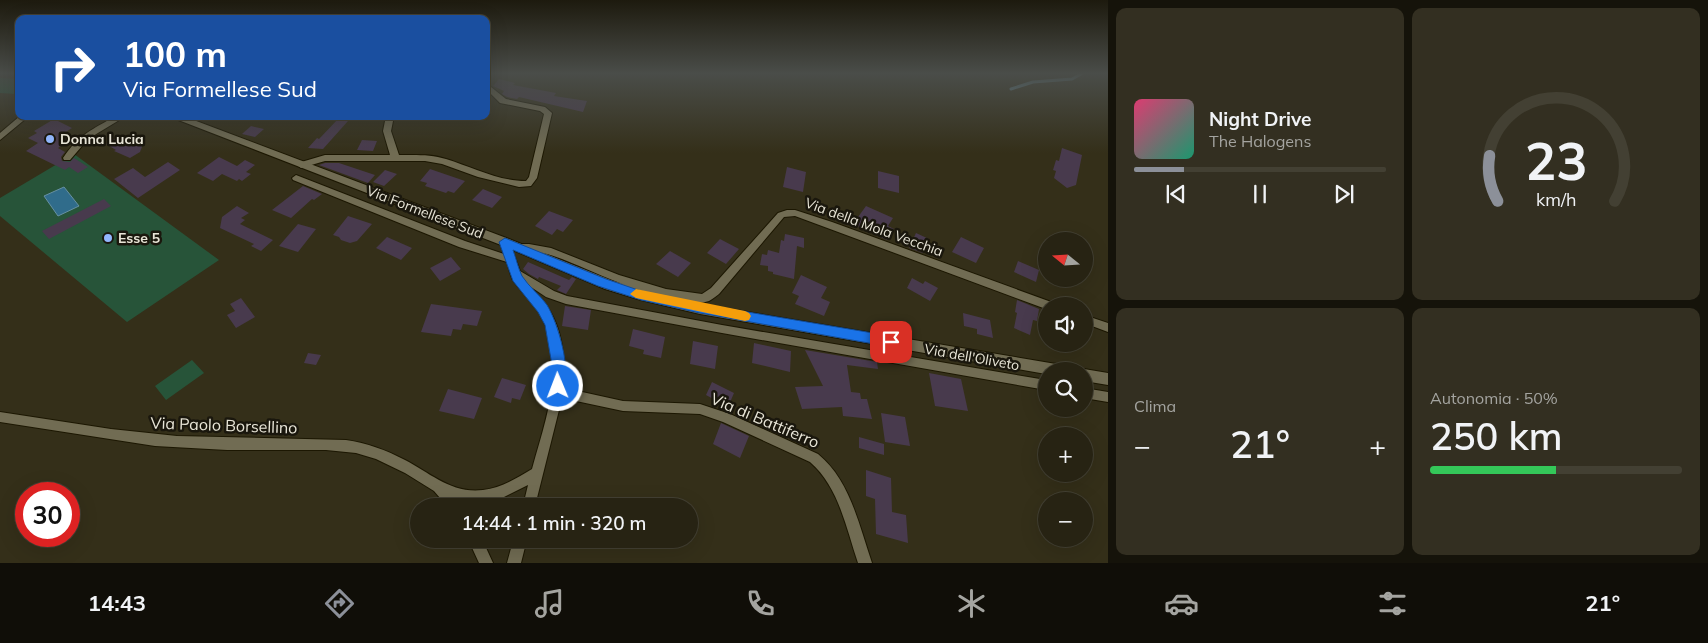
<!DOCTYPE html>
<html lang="it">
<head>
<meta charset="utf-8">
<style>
	body { margin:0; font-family:Mulish,sans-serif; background:#332f21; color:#f1f3f6; height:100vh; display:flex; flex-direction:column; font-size:19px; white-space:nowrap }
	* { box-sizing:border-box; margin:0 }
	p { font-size:16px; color:#a4a4a0 }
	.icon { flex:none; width:28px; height:28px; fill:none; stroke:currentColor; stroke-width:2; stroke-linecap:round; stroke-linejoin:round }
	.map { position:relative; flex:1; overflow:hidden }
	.sheet { display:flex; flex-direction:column; gap:8px; padding:8px; background:#15130a; width:600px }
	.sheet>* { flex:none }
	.top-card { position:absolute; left:15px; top:15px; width:475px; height:105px; border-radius:10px; box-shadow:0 5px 20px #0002,0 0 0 1px #434033; background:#1a4fa0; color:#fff; overflow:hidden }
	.needle { width:32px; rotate:288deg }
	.tools { position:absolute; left:1038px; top:232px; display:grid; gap:10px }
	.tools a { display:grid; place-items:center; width:55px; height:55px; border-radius:50%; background:#272313; box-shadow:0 5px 20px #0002,0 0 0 1px #434033; font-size:25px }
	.speed { position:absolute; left:15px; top:482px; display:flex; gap:10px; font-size:25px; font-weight:700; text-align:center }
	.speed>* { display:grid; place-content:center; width:65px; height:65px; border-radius:50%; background:#272313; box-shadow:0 5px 20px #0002,0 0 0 1px #434033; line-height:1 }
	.speed .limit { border:8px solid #d22; background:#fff; color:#111 }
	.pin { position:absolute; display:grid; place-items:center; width:42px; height:42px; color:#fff; margin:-21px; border-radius:10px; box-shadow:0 2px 8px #0006 }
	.me { position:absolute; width:55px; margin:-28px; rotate:359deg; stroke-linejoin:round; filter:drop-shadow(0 0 4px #0008) }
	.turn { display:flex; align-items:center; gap:18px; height:105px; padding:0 25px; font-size:22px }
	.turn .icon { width:65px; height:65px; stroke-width:2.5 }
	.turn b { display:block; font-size:35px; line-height:42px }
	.big { font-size:38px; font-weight:600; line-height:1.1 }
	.sheet .card { flex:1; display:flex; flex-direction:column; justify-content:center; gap:8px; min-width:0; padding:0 18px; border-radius:10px; background:#332f21 }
	.sheet .dial { align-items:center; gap:0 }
	.dial svg { height:130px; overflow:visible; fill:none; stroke:#434033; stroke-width:7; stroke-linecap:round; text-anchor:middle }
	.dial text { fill:#f1f3f6; stroke:none }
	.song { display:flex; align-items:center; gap:15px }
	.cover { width:60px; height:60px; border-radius:8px; background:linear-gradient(135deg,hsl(340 70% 55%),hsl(160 70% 35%)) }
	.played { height:5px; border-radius:2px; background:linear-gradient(90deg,#8c9099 20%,#434033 20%) }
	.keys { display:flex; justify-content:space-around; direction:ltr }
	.heat { display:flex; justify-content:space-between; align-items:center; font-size:28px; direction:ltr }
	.charge { height:8px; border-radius:4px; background:linear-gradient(90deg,#34c759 50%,#434033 0) }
	.sheet .tiles { flex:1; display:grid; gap:8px; grid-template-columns:repeat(2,1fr) }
	.trip { position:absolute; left:410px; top:498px; width:288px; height:50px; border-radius:25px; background:#272313; box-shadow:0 5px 20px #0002,0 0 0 1px #434033; font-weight:600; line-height:50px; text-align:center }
	.tab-bar { display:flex; height:80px; justify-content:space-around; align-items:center; background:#100e08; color:#a4a4a0 }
	.tab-bar .icon { width:35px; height:35px }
	.tab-bar .current { color:#8c9099 }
	.tab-bar b { font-size:22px; color:#f1f3f6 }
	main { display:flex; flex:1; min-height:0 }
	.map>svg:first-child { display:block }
	.green { fill:#275439 }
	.water { fill:#306c8b; stroke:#6790a2 }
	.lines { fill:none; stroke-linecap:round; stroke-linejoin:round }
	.stream { stroke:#6790a2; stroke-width:3 }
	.building { fill:#483a4d }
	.street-casing { stroke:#1c1702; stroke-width:2 }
	.secondary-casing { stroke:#1c1702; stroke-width:2 }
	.street { fill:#716c53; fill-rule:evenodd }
	.secondary { fill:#716c53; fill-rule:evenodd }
	.route { fill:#1a73e8; stroke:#114b97 }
	.slow { fill:#f59e0b }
	.poi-dot { fill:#92b7fd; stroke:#1a170d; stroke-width:2 }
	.labels { text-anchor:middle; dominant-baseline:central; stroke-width:5; stroke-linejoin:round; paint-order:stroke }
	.poi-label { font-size:14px; font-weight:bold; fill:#e8e5d7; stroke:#1a170d; text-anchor:start }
	.street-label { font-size:14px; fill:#e8e5d7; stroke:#1a170d }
	.near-street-label { font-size:16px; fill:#e8e5d7; stroke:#1a170d }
</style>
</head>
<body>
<main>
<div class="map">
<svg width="1108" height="563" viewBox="0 0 1108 563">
	<rect width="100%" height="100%" fill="#342f19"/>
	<path class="green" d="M 0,78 L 19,79 L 19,92 L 16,94 L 0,93 Z
		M 74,154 L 219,260 L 127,322 L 0,216 L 0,198 Z
		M 192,360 L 204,373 L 166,400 L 155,386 Z"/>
	<path class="water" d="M 64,187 L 79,206 L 58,216 L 44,196 Z"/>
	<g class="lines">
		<path class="stream" d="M 1011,89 L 1033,82 L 1072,79 L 1081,74"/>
	</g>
	<path class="building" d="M 499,79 L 515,83 L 513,85 L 556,93 L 554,96 L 587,101 L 583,112 L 519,97 L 517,99 L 507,97 L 502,94 L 504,91 L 493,86 Z
		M 54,119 L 72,128 L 61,135 L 71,139 L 58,148 L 65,152 L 61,157 L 62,161 L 70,162 L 74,158 L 88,167 L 78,173 L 69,167 L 65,170 L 26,151 L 38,143 L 28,138 L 37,133 L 34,131 Z
		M 338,119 L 348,121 L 323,149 L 308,148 L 317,138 L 319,139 Z
		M 251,126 L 264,129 L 255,137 L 242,134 Z
		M 128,136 L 143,144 L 140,152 L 130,158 L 114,151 L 116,150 L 106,144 L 118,137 L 123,139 Z
		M 362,140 L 377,141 L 373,151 L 357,150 Z
		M 1062,148 L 1082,155 L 1076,185 L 1067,188 L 1054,178 L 1056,171 L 1053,170 L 1056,160 L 1059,161 Z
		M 219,157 L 237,166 L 245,160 L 255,165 L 246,172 L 251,174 L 242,181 L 239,179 L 237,181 L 222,174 L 213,181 L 197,173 Z
		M 168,162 L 180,170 L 138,198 L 114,179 L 133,168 L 145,177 Z
		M 325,163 L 339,163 L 375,175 L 368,183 L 319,165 Z
		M 787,167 L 806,172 L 803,192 L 783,187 Z
		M 430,169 L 465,181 L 454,193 L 448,191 L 446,193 L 425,186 L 427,183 L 420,181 Z
		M 385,170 L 397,174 L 384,186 L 373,182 Z
		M 878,171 L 899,176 L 899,193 L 878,188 Z
		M 303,186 L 322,194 L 314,200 L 312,199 L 291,218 L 272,210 Z
		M 483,189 L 502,197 L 492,208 L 472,200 Z
		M 104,199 L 111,206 L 49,239 L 42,231 Z
		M 237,206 L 249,213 L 241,218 L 245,220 L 240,224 L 273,240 L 261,251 L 251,246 L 254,244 L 220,228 L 222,217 Z
		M 866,206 L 893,218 L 888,226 L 894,229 L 887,240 L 853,224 Z
		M 549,211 L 573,220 L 563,232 L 557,229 L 552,235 L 535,226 Z
		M 348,216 L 372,224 L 357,241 L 350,243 L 341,240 L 339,237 L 333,235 Z
		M 298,224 L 316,229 L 298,252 L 279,246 Z
		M 916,233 L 929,239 L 923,253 L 909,248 Z
		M 785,234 L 804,238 L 804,248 L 797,246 L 794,279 L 773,274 L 773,272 L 768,271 L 768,266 L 760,265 L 762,254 L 767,255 L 768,250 L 779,253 L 781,240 L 784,241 Z
		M 387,237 L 412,248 L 401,260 L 376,248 Z
		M 961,237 L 984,248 L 976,263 L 952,252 Z
		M 720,239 L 739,249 L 726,264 L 707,253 Z
		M 670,251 L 691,263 L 678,277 L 656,264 Z
		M 451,257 L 461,269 L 440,281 L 430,268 Z
		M 1018,261 L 1039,270 L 1036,282 L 1014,272 Z
		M 528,262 L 569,280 L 572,277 L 576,279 L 566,294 L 557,290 L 561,286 L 539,277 L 538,279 L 529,274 L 523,269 Z
		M 801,275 L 827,287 L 821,298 L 830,302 L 824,316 L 795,304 L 799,296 L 792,293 Z
		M 912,278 L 923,284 L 925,281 L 938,288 L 930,301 L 907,288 Z
		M 241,298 L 255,317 L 236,328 L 227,315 L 235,311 L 230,304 Z
		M 1017,300 L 1039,309 L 1037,321 L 1033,320 L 1030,335 L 1014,328 L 1017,313 L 1015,312 Z
		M 431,304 L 482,311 L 477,326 L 463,324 L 461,330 L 453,329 L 451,336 L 421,332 Z
		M 565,306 L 591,310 L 588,330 L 562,326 Z
		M 963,313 L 990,320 L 993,338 L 977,334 L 977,329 L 964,326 Z
		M 633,329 L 665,337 L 661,358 L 643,354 L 644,350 L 629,346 Z
		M 693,341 L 718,346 L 715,369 L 690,364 Z
		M 754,343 L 791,351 L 790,372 L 752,363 Z
		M 805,350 L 877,362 L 878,369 L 847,365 L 851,392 L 860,393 L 861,399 L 867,399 L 872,419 L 843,416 L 842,407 L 802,409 L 795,387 L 823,386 Z
		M 308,353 L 321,355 L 316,365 L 304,363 Z
		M 929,373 L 961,379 L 968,411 L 935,406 Z
		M 502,378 L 526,385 L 520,400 L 512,398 L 511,403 L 494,397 Z
		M 712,382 L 734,393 L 728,407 L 706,395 Z
		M 448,389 L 482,398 L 474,419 L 439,411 Z
		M 881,413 L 905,417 L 910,446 L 885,442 Z
		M 721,423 L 749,436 L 740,458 L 713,444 Z
		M 859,437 L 884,444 L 884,455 L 859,448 Z
		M 866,470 L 891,478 L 892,512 L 906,515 L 908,543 L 876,534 L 875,499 L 866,496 Z"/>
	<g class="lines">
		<g class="street-casing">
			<path id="street" d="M 486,83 L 506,99 L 545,107 L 552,113 L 537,178 L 531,186 L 519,187 L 478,177 L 442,164 L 425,161 L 325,161 L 301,168 L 297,165 L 298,163 L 325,155 L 390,155 L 383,131 L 386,116 L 394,116 L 391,131 L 399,155 C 414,155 431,154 446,159 C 472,167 498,181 526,181 L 529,177 L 544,114 L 540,111 L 500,103 L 486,89 Z
				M 20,116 L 29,116 L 0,140 L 0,133 Z
				M 116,116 L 126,116 L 88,139 L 70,160 L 64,160 L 63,158 C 78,135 93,129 116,116 Z
				M 296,175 L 465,241 L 504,254 L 500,242 L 502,239 L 508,239 L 520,271 L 554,291 L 567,296 L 722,325 L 1046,380 L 1046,390 L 722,333 L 566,304 L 546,297 L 531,287 C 538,296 547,305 552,315 C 564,337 565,364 564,388 L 623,401 L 700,404 L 730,414 L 818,454 C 850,480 859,525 872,563 L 858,563 C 846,528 839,487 810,462 L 723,422 L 700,414 L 623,411 L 562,398 L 535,506 L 523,506 L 528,485 L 502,498 L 486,502 L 487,506 L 469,506 L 460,502 L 461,506 L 447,506 L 434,491 L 405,473 L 376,459 L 356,453 L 326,450 L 227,450 L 155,446 L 0,422 L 0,412 L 111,429 L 177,436 L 346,440 C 367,443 386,450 405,460 C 430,473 452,494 483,490 C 501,488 517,478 532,469 C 545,421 566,368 543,319 C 537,305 522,293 513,280 C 510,274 509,268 507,262 L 459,247 L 293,180 L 292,178 Z
				M 787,210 L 795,210 L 832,222 L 1054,303 L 1055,306 L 1046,306 L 1046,309 L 795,216 L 784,217 L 719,294 C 716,296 713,299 709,301 C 679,312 597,273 567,261 C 555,256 543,252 530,251 C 523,251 517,253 512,248 L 517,244 L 529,244 L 551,248 L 619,275 L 666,289 L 702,294 L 711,288 L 778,213 Z
				M 1084,315 L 1108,323 L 1108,332 L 1084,323 Z
				M 1084,388 L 1108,392 L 1108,402 L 1084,398 Z
				M 468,539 L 482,539 L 493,563 L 479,563 Z
				M 491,539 L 527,539 L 521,563 L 507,563 L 513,541 L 512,544 C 505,546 500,546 493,544 Z"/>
		</g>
		<g class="secondary-casing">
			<path id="secondary" d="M 168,116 L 183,116 L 509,239 L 613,281 L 700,304 L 1062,365 L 1067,367 L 1069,371 L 1046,371 L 1046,374 L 700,314 L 641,300 L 605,289 L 501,245 Z
				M 1084,369 L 1108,373 L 1108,385 L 1084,381 L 1084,371 L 1079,371 Z"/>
		</g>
		<use href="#street" class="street"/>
		<use href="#secondary" class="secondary"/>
	</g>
	<linearGradient id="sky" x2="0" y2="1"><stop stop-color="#1d1a0e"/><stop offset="0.48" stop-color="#4a4d49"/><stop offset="1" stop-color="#4a4d49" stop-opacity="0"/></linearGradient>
	<rect width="1108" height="153" fill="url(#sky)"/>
	<path class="route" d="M 505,238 L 606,279 L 641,291 L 700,304 L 891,336 L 895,338 L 897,342 L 895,345 L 891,347 L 700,313 L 641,300 L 598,286 L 513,250 C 516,258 518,268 522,276 C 529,287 540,295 547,305 C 558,323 572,371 563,390 L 558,392 L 554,390 L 552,386 L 552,365 L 545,325 L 538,312 L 513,281 L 499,242 Z"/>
	<path class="slow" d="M 636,289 L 745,311 L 749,313 L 751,316 L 749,320 L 745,321 L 636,298 L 630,294 Z"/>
	<g class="poi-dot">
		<circle cx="50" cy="139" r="5"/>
		<circle cx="108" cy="238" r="5"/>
	</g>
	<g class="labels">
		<g class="poi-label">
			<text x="60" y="139">Donna Lucia</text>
			<text x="118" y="238">Esse 5</text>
		</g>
		<g class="street-label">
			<text transform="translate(425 212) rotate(21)">Via Formellese Sud</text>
			<text transform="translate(874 227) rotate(20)">Via della Mola Vecchia</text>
			<text transform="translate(972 357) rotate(10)">Via dell'Oliveto</text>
		</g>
		<g class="near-street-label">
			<text transform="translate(765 420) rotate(23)">Via di Battiferro</text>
			<text transform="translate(224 425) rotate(2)">Via Paolo Borsellino</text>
		</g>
	</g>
</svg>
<div class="tools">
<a><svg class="needle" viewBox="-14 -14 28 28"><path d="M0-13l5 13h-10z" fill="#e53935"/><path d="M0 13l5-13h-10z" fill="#a4a4a0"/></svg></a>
<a><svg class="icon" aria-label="sound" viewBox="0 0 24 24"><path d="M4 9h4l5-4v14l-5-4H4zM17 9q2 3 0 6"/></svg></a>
<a><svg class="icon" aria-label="search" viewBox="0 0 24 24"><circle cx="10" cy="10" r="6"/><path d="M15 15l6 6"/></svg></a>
<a>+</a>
<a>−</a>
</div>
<div class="speed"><div class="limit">30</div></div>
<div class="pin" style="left:891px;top:342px;background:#d93025"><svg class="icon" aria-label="arrive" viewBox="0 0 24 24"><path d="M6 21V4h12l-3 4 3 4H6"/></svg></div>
<svg class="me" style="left:558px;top:386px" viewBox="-20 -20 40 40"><circle r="17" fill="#1a73e8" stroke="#fff" stroke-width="3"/><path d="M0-11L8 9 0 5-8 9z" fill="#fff"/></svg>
<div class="trip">14:44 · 1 min · 320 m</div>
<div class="top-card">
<div class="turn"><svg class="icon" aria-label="right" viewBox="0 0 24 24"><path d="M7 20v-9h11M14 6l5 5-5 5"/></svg><div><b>100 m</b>Via Formellese Sud</div></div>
</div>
</div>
<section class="sheet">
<div class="tiles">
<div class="card">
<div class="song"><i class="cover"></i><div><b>Night Drive</b><p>The Halogens</p></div></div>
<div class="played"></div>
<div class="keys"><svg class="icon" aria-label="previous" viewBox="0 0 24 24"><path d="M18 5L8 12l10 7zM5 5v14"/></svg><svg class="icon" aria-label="pause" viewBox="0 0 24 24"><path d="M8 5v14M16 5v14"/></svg><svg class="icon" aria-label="next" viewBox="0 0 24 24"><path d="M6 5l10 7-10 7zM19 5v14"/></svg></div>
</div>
<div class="card dial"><svg viewBox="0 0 100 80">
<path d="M14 69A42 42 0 1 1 86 69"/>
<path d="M14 69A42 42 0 0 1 9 41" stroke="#8c9099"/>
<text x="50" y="56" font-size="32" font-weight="700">23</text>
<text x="50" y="72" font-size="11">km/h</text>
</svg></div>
<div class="card"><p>Clima</p>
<div class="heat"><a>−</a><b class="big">21°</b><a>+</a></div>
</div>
<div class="card"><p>Autonomia · 50%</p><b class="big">250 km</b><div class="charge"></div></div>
</div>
</section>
</main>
<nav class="tab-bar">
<b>14:43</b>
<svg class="icon current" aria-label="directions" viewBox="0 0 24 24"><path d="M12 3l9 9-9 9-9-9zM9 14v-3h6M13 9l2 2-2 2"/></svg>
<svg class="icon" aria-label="music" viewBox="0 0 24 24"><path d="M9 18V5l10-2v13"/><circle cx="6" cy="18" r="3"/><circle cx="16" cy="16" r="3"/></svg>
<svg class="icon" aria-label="phone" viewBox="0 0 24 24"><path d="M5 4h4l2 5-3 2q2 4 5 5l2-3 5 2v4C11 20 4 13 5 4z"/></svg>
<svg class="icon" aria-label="climate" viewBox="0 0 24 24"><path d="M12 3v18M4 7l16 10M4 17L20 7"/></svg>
<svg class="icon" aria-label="car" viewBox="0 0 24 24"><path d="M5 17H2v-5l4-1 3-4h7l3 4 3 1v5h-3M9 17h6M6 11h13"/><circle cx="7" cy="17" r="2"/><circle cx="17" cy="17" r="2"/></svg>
<svg class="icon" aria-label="filters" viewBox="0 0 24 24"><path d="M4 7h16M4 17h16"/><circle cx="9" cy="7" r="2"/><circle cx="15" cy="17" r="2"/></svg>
<b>21°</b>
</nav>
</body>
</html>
